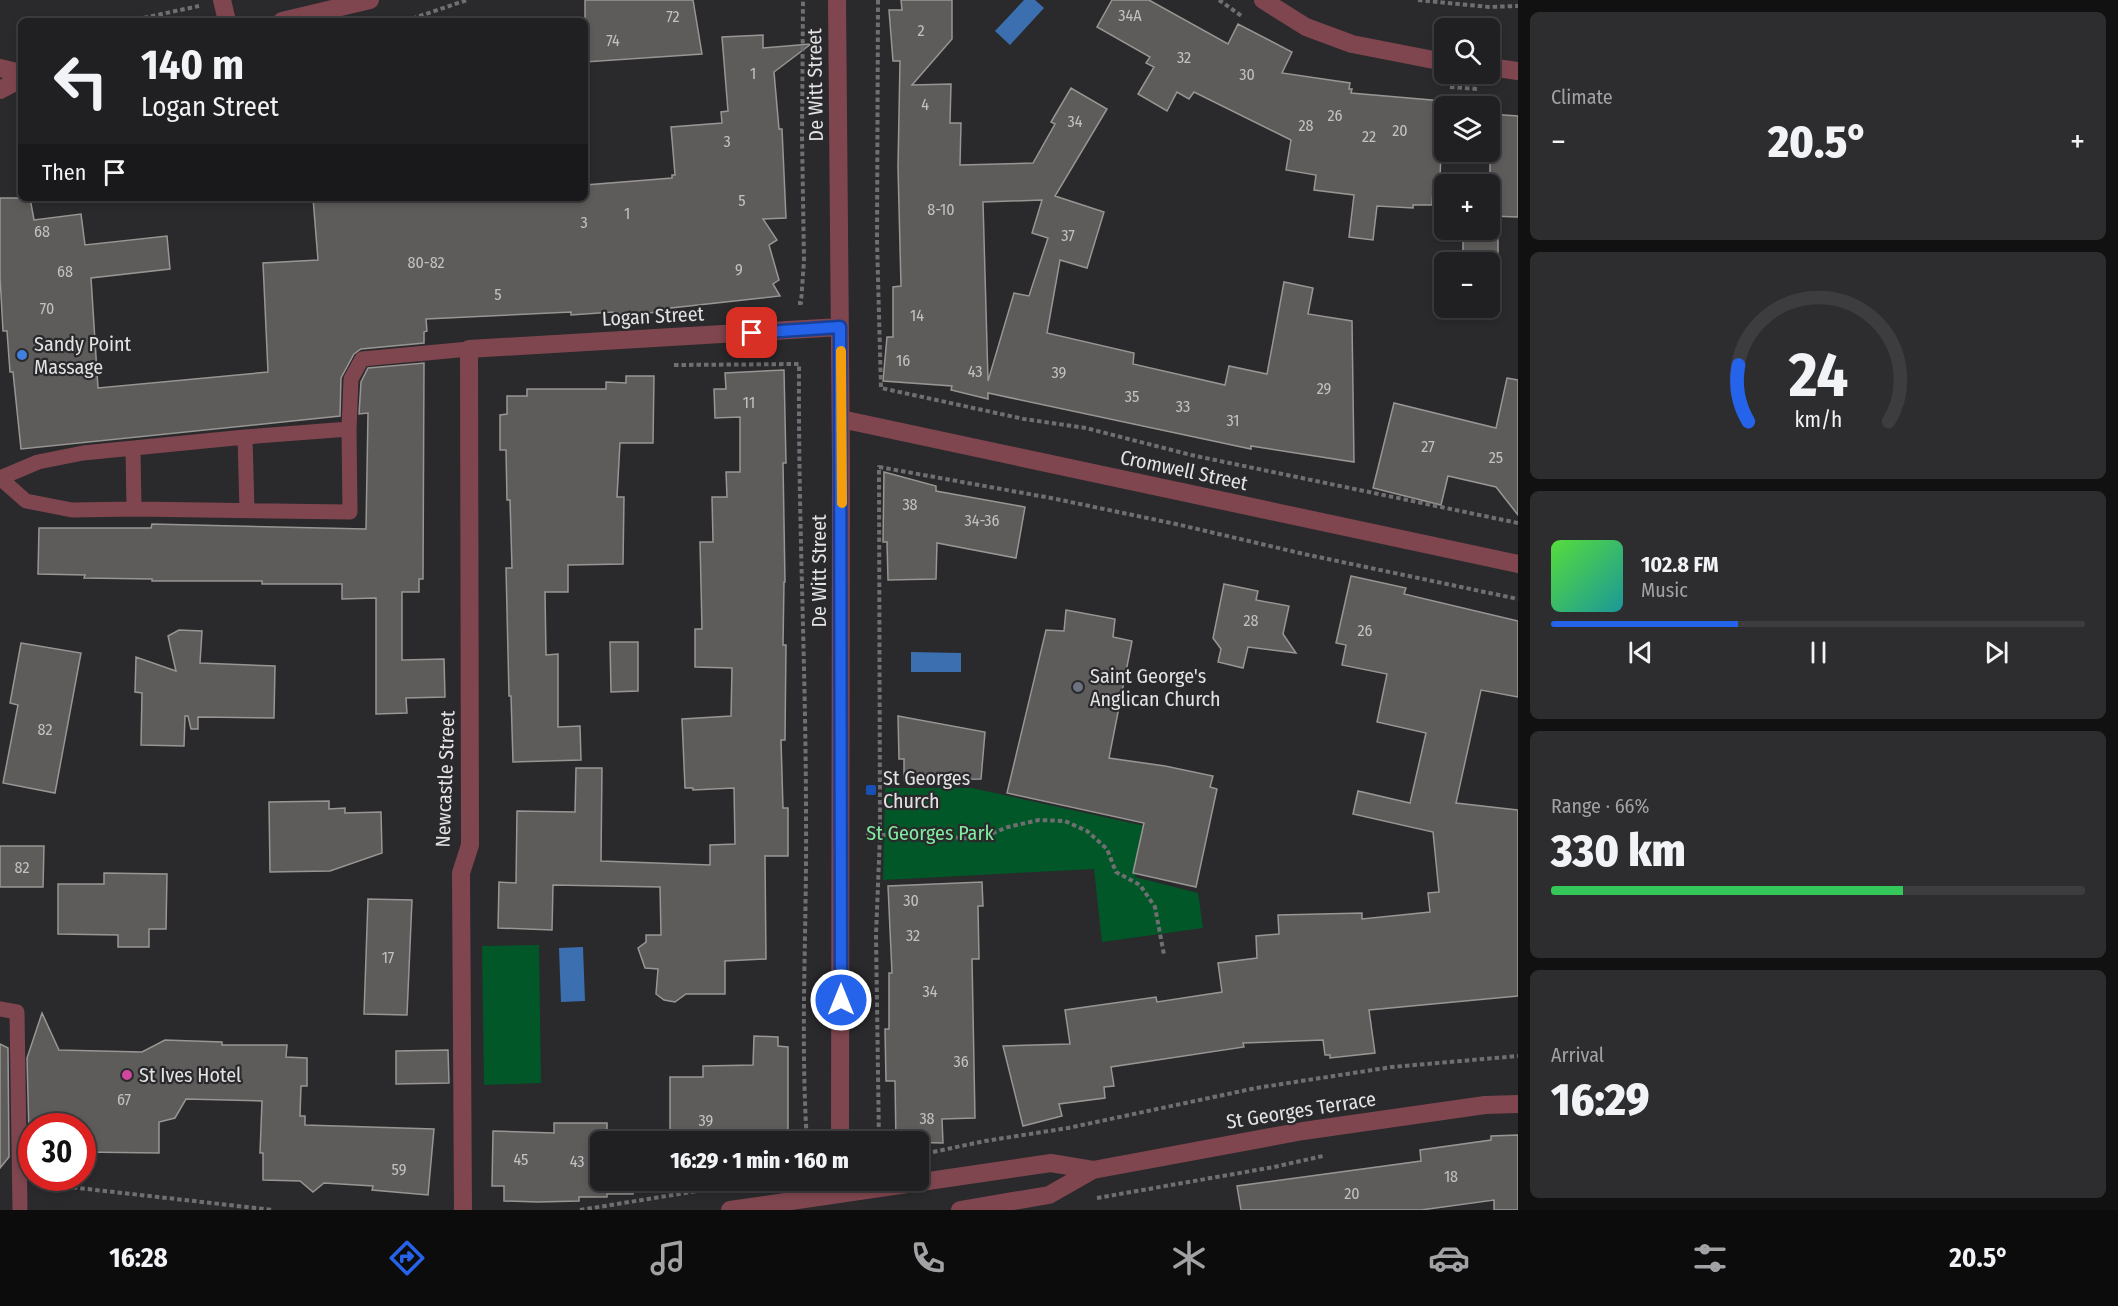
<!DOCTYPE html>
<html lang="en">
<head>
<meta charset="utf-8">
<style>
	body { margin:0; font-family:"Fira Sans Condensed",sans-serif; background:#2d2c2e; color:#f1f3f6; height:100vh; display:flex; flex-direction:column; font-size:22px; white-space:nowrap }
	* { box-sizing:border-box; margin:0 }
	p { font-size:20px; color:#a2a2a5 }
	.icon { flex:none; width:33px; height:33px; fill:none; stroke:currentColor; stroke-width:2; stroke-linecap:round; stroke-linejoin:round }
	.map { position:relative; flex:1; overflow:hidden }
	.details { display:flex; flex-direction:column; gap:12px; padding:12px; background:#121112; width:600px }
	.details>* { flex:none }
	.guide { position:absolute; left:18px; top:18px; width:570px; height:183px; border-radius:9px; box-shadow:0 3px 9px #0003,0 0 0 2px #3d3d3f; background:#201f21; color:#f1f3f6; overflow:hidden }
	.buttons { position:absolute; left:1434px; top:18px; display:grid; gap:12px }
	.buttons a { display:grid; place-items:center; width:66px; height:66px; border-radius:9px; background:#201f21; box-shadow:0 3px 9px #0003,0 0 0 2px #3d3d3f; font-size:30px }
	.speed { position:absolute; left:18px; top:1113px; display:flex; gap:12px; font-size:30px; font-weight:700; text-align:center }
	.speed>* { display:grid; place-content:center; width:78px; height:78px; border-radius:50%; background:#201f21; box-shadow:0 3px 9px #0003,0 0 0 2px #3d3d3f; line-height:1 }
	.speed .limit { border:9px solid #d22; background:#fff; color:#111 }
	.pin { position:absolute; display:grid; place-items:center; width:51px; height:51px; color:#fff; margin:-26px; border-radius:12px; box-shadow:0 3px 9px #0006 }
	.me { position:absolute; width:66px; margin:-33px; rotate:0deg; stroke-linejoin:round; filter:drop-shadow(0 0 4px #0008) }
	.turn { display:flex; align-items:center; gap:21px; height:126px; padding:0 24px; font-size:27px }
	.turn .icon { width:78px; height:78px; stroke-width:2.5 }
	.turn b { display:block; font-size:42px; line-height:51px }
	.then { display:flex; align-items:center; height:57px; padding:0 24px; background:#0003; gap:12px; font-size:22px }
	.big { font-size:45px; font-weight:800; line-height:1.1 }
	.details .tile { flex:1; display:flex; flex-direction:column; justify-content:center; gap:9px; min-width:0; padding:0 21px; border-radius:9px; background:#2d2c2e }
	.details .dial { align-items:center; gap:0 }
	.dial svg { height:156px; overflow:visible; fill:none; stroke:#3d3d3f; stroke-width:7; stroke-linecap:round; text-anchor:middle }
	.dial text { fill:#f1f3f6; stroke:none }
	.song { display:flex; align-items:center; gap:18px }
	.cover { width:72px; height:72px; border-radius:9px; background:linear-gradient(135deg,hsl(110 70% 55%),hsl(180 70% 35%)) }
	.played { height:6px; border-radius:3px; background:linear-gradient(90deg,#2563eb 35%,#3d3d3f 35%) }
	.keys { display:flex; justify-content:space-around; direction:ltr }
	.heat { display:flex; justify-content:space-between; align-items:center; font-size:33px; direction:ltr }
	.charge { height:9px; border-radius:4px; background:linear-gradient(90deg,#34c759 66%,#3d3d3f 0) }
	.trip { position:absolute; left:590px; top:1131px; width:339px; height:60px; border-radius:9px; background:#201f21; box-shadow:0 3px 9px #0003,0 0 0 2px #3d3d3f; font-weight:800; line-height:60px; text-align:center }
	.tabs { display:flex; height:96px; justify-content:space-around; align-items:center; background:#0d0c0d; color:#a2a2a5 }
	.tabs .icon { width:42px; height:42px }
	.tabs .current { color:#2563eb }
	.tabs b { font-size:27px; color:#f1f3f6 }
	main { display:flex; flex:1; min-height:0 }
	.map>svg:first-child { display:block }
	.green { fill:#025728 }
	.water { fill:#3c6fb0 }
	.building { fill:#5e5c5a; stroke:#989693; stroke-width:1.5; fill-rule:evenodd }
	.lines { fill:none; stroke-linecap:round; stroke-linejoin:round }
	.path { stroke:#6f6e70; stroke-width:4; stroke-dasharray:4.5 3; stroke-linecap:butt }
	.service { stroke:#80464f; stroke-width:15 }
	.minor { stroke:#80464f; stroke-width:18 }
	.tertiary { stroke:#80464f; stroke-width:18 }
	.route-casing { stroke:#184099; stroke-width:15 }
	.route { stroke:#2563eb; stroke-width:10 }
	.slow { stroke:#f59e0b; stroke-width:10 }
	.shop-dot { fill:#3f7fe0; stroke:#2a292c; stroke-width:2 }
	.worship-dot { fill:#6b7280; stroke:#2a292c; stroke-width:2 }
	.transit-dot { fill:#1a4fb4; stroke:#2a292c; stroke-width:2 }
	.hotel-dot { fill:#d1479c; stroke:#2a292c; stroke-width:2 }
	.labels { text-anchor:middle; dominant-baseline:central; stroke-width:4.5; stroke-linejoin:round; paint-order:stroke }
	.number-label { font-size:16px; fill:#c2c1c2 }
	.street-label { font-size:20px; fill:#e3e3e4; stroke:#2a292c }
	.poi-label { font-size:20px; fill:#e3e3e4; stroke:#2a292c; text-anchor:start }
	.park-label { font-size:20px; fill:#82eca0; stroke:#2a292c }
</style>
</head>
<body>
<main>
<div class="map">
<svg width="1518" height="1210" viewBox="0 0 1518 1210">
	<rect width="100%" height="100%" fill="#2a292c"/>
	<path class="green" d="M 885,788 L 972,788 L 1145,826 L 1135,877 L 1198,893 L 1203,928 L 1102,942 L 1094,869 L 883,880 Z
		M 539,945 L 541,1083 L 484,1085 L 482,946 Z"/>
	<path class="water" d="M 1024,0 L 1035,0 L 1044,8 L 1010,45 L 995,31 Z
		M 911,652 L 961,653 L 961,672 L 911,672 Z
		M 583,947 L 585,1001 L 561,1002 L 559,948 Z"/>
	<path class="building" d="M 585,0 L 693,0 L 702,54 L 585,62 Z
		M 901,0 L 952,0 L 952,39 L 912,85 L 951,84 L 950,123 L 961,123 L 960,165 L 1033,163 L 1055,124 L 1051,122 L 1071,88 L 1107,109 L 1055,196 L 1104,212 L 1087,268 L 1060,260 L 1047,333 L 1134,353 L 1133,364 L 1225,385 L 1229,366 L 1267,374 L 1284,282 L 1313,288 L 1308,314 L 1352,321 L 1354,462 L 1251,446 L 1251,449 L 988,393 L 988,399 L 951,390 L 952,386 L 883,381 L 887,337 L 893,337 L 893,287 L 901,286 L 898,167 L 900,61 L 893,61 L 889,10 L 902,10 ZM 1042,200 L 1032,233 L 1048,238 L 1029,296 L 1014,293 L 988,381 L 983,202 Z
		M 1112,0 L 1149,0 L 1228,44 L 1238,24 L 1292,52 L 1282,73 L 1350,83 L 1349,89 L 1352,89 L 1351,93 L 1443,101 L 1440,178 L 1434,178 L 1432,205 L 1413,205 L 1413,208 L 1377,206 L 1373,240 L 1349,237 L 1354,195 L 1314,190 L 1316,175 L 1286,170 L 1291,140 L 1194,92 L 1189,99 L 1177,92 L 1167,111 L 1138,94 L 1154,67 L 1146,63 L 1150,57 L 1097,27 Z
		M 763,35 L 763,48 L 811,44 L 774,72 L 779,129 L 782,129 L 786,218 L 763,219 L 777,240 L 769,245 L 779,280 L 773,284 L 780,296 L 662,309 L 662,312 L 613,315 L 613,312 L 571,315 L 571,312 L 426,319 L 427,331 L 424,332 L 424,343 L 361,349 L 354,354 L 341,378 L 340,416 L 21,449 L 13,372 L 10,372 L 7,331 L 3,331 L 0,277 L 0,198 L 30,198 L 34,220 L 81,214 L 85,245 L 167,236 L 170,269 L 91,278 L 98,388 L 268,372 L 263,263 L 318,260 L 313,198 L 585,198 L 585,185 L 672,178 L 672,175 L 675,175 L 671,127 L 722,123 L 721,112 L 728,111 L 722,37 Z
		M 1490,114 L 1518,116 L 1518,217 L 1490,216 Z
		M 1463,230 L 1498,230 L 1498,257 L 1463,257 Z
		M 424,363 L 423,579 L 419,579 L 419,592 L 402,592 L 402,660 L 444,659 L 445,697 L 406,698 L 407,713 L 376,714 L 376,598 L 342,599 L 342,584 L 262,584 L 262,581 L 152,581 L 152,579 L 84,578 L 85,575 L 38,574 L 39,528 L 151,528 L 152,524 L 366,529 L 368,413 L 359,414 L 361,382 L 368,368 Z
		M 784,370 L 786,463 L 783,463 L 785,582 L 784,582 L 783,645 L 786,645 L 785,740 L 781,740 L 783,808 L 788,808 L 788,856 L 765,856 L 766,959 L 725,961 L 725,994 L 686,994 L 675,1002 L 664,1000 L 656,994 L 658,969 L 645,968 L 638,948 L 646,942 L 646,935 L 661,935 L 660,887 L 553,885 L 552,930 L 498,928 L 499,882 L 516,883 L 517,811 L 575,812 L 576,768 L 602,768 L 601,861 L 710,865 L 710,845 L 735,844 L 734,788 L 693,790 L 693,788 L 685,788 L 682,719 L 731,716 L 732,668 L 695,667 L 695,629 L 702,629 L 700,542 L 713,542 L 712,497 L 727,497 L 726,472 L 740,472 L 740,417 L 715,418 L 714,389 L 726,389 L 725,373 Z
		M 626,376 L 654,376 L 653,443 L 620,443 L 617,497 L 624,497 L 623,564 L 568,565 L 568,592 L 545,592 L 546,655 L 558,654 L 558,727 L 580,726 L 581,760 L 513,762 L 511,696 L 509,696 L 506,568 L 512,568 L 510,500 L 507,500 L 506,450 L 500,450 L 500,415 L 507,414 L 507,396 L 527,396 L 527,389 L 606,389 L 606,382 L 626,383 Z
		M 1507,378 L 1518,380 L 1518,515 L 1496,487 L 1448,476 L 1441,505 L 1373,488 L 1394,403 L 1496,428 Z
		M 884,472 L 936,486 L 936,491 L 1025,507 L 1016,558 L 937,543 L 936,579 L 888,580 L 887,542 L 883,542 Z
		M 1351,576 L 1406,588 L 1404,594 L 1518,621 L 1518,697 L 1481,690 L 1456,803 L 1518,810 L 1518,996 L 1369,1010 L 1375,1053 L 1330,1058 L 1330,1055 L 1325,1055 L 1323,1040 L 1243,1043 L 1244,1047 L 1111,1067 L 1114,1086 L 1104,1087 L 1105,1098 L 1059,1104 L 1062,1116 L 1023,1126 L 1003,1046 L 1070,1044 L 1065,1010 L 1156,997 L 1157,1002 L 1222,992 L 1218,963 L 1257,958 L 1256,936 L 1279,934 L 1278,915 L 1362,913 L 1362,919 L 1430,912 L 1428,893 L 1439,892 L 1433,832 L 1353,814 L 1358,791 L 1410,803 L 1426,733 L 1377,722 L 1387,674 L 1342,665 L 1346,645 L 1336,643 Z
		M 1224,584 L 1258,591 L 1256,600 L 1289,606 L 1283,634 L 1296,653 L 1248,647 L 1243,668 L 1218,662 L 1221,649 L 1213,638 Z
		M 1066,610 L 1115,619 L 1113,637 L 1132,641 L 1109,758 L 1165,766 L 1213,776 L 1210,787 L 1217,789 L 1196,887 L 1133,873 L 1144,823 L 1007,793 L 1046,630 L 1064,631 Z
		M 179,630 L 202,631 L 200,663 L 275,666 L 274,718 L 198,717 L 198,729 L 191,729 L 188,716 L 185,716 L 184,746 L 141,745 L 142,693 L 135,692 L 136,657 L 176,671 L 168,636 Z
		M 610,642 L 638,642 L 638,691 L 611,692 Z
		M 21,643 L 81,653 L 55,793 L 3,783 L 18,705 L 10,703 Z
		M 898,716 L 985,732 L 981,779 L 904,780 L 904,759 L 899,759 Z
		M 329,801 L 329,809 L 345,808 L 345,813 L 381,812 L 382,853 L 330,871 L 270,872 L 269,802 Z
		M 0,846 L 44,846 L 43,887 L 0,887 Z
		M 104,873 L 167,874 L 166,929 L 149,929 L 149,947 L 118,947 L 118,935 L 58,934 L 58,884 L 104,884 Z
		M 982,882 L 983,906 L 978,906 L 979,959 L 972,959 L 975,1118 L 942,1119 L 943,1143 L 896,1142 L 895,1081 L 886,1081 L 885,1029 L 889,1029 L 889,973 L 892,973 L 888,886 Z
		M 368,899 L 412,900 L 407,1015 L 364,1014 Z
		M 42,1013 L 59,1050 L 142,1052 L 165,1040 L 222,1042 L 222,1045 L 287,1045 L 286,1057 L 307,1058 L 307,1086 L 301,1086 L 300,1116 L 305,1116 L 305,1125 L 434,1129 L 428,1195 L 372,1190 L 373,1186 L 324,1183 L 313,1192 L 300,1181 L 263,1180 L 263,1153 L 260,1153 L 262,1101 L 186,1099 L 175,1118 L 159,1122 L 159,1153 L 82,1152 L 82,1126 L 32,1126 L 32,1131 L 29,1134 L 27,1058 Z
		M 754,1036 L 778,1037 L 778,1046 L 788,1047 L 788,1142 L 600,1142 L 600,1180 L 719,1180 L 719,1182 L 633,1181 L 633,1194 L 607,1194 L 607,1197 L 579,1197 L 579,1201 L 538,1202 L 504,1201 L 504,1186 L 492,1186 L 493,1131 L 554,1133 L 554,1123 L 607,1123 L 607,1132 L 670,1133 L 670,1077 L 703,1077 L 703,1066 L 753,1065 Z
		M 0,1044 L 8,1048 L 9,1157 L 0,1168 Z
		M 448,1050 L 449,1083 L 396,1084 L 396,1051 Z
		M 1518,1135 L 1518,1210 L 1494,1210 L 1494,1200 L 1421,1210 L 1241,1210 L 1237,1186 L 1421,1161 L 1420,1150 L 1491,1140 L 1491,1136 Z"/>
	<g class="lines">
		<path class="path" d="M 878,0 L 877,241 L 881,388 L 1024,419 L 1086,428 L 1191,455 L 1518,523
			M 1219,0 L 1243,17
			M 1418,0 L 1489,7 L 1518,6
			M 129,21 L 199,6
			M 405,21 L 467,0
			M 1450,87 L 1478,89
			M 798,303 L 801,303 L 804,260 L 802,136 L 803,0
			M 674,365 L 799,364 C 798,515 806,667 806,819 C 807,926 800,1034 807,1142
			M 866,835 L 922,835 L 978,839 L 1008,827 L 1039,820 L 1065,821 L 1087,831 L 1107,849 L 1116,872 L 1140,885 L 1155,907 L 1164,955
			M 879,1142 L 876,935 L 880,835 L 879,467 L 1051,498 L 1176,524 L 1304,554 L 1518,599
			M 933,1152 L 985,1141 L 1068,1128 L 1256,1088 L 1392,1067 L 1518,1056
			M 43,1184 L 273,1210
			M 1097,1198 L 1274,1167 L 1323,1156
			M 580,1210 L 716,1188"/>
		<path class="service" d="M 245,437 L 247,510
			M 133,448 L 134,509
			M 0,478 L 26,501 L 72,510 L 134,509 L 350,512 L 349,429 L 351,379 L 362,359 L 469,349
			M 0,478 L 38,462 L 83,453 L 245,437 L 349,429
			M 0,1009 L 17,1012 L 20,1210"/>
		<path class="minor" d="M 222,0 L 227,21
			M 837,0 L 841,461 L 840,1142
			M 1263,0 L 1306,27 L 1352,44 L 1444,62
			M 1490,67 L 1518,71
			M 0,68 L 21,73
			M 841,419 L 1518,564
			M 463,1210 L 461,873 L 470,845 L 469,349 L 840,327
			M 730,1210 L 1051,1163 L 1093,1170
			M 960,1210 L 1049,1195 L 1093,1170 L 1303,1131 L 1485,1105 L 1518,1104"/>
		<path class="tertiary" d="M 282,21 L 370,0
			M 0,90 L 21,79"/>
	</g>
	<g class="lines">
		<g class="route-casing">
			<path id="route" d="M 752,333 L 840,327 L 841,1000"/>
		</g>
		<use href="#route" class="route"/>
		<path class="slow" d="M 841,351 L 842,503"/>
	</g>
	<circle class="shop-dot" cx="22" cy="355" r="6"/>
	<circle class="worship-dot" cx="1078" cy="687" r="6"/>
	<rect class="transit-dot" x="865" y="784" width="12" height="12" rx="3"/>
	<circle class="hotel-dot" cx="127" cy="1075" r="6"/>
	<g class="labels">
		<g class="number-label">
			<text x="1130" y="15">34A</text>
			<text x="673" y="16">72</text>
			<text x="921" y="30">2</text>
			<text x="613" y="40">74</text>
			<text x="1184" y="57">32</text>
			<text x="753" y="73">1</text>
			<text x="1247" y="74">30</text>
			<text x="925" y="104">4</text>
			<text x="1335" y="115">26</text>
			<text x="1075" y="121">34</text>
			<text x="1306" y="125">28</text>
			<text x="1400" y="130">20</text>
			<text x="1369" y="136">22</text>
			<text x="727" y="141">3</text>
			<text x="742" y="200">5</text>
			<text x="941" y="209">8-10</text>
			<text x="627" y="213">1</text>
			<text x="584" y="222">3</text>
			<text x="42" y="231">68</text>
			<text x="1068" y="235">37</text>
			<text x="426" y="262">80-82</text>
			<text x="739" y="269">9</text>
			<text x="65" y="271">68</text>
			<text x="498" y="294">5</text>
			<text x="47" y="308">70</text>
			<text x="917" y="315">14</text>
			<text x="903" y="360">16</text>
			<text x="975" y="371">43</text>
			<text x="1059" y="372">39</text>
			<text x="1324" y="388">29</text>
			<text x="1132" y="396">35</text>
			<text x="749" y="402">11</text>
			<text x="1183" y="406">33</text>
			<text x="1233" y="420">31</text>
			<text x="1428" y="446">27</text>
			<text x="1496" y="457">25</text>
			<text x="910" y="504">38</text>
			<text x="982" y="520">34-36</text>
			<text x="1251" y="620">28</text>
			<text x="1365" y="630">26</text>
			<text x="45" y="729">82</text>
			<text x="22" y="867">82</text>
			<text x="911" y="900">30</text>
			<text x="913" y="935">32</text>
			<text x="388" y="957">17</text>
			<text x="930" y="991">34</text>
			<text x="961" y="1061">36</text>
			<text x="124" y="1099">67</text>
			<text x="927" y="1118">38</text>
			<text x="706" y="1120">39</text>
			<text x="521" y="1159">45</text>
			<text x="577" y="1161">43</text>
			<text x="399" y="1169">59</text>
			<text x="1451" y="1176">18</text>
			<text x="1352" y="1193">20</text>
		</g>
		<g class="street-label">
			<text transform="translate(815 85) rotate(-91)">De Witt Street</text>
			<text transform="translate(653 316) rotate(-3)">Logan Street</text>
			<text transform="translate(1184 470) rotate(12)">Cromwell Street</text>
			<text transform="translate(819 571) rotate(-90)">De Witt Street</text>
			<text transform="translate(445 779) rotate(-88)">Newcastle Street</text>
			<text transform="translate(1301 1110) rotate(-9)">St Georges Terrace</text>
		</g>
		<g class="poi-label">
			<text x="34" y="344">Sandy Point<tspan x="34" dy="23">Massage</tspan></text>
			<text x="1090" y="676">Saint George's<tspan x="1090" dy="23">Anglican Church</tspan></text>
			<text x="883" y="778">St Georges<tspan x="883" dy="23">Church</tspan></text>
			<text x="139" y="1075">St Ives Hotel</text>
		</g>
		<g class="park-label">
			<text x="930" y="833">St Georges Park</text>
		</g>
	</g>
</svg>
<div class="buttons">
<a><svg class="icon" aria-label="search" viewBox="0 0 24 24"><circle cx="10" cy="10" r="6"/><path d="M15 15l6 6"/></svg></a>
<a><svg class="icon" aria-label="layers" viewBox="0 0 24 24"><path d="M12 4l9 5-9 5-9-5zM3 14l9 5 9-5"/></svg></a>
<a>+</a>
<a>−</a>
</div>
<div class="speed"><div class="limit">30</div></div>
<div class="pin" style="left:752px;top:333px;background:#d93025"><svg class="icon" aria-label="arrive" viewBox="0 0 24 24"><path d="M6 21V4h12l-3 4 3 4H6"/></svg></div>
<svg class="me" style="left:841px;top:1000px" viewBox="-20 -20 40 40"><circle r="17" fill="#2563eb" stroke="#fff" stroke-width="3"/><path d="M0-11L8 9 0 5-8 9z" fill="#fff"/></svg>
<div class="trip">16:29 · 1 min · 160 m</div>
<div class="guide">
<div class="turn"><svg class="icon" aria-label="left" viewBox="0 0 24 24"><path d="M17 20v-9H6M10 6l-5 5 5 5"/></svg><div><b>140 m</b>Logan Street</div></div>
<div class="then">Then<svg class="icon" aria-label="arrive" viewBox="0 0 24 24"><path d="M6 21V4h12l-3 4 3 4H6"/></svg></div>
</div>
</div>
<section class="details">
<div class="tile"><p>Climate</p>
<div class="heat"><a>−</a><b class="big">20.5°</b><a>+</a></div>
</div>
<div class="tile dial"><svg viewBox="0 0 100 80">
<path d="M14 69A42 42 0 1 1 86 69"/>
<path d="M14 69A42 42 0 0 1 9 40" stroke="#2563eb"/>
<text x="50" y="56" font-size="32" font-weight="700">24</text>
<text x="50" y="72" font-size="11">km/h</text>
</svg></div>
<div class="tile">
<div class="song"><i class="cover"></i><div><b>102.8 FM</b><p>Music</p></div></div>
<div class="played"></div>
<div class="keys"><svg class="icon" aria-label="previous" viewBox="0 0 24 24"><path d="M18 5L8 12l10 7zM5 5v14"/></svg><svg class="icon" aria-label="pause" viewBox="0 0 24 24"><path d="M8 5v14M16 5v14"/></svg><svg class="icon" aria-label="next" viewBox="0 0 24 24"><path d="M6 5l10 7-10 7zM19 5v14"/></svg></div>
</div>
<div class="tile"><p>Range · 66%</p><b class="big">330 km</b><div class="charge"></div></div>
<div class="tile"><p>Arrival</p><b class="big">16:29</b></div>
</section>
</main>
<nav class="tabs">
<b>16:28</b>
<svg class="icon current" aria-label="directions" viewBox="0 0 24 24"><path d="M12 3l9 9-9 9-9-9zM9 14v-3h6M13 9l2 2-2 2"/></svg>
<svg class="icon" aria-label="music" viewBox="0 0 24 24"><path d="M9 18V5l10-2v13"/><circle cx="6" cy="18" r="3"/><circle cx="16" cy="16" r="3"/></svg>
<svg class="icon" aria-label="phone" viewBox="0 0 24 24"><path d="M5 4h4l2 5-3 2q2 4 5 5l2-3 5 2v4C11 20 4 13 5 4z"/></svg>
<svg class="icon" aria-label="climate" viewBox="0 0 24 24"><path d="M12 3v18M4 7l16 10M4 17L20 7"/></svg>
<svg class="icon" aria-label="car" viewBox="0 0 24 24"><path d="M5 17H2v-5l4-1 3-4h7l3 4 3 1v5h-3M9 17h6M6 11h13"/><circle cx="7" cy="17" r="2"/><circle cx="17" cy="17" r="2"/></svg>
<svg class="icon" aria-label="filters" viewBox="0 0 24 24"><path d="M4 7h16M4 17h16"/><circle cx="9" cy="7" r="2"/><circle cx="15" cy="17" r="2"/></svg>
<b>20.5°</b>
</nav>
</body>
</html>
